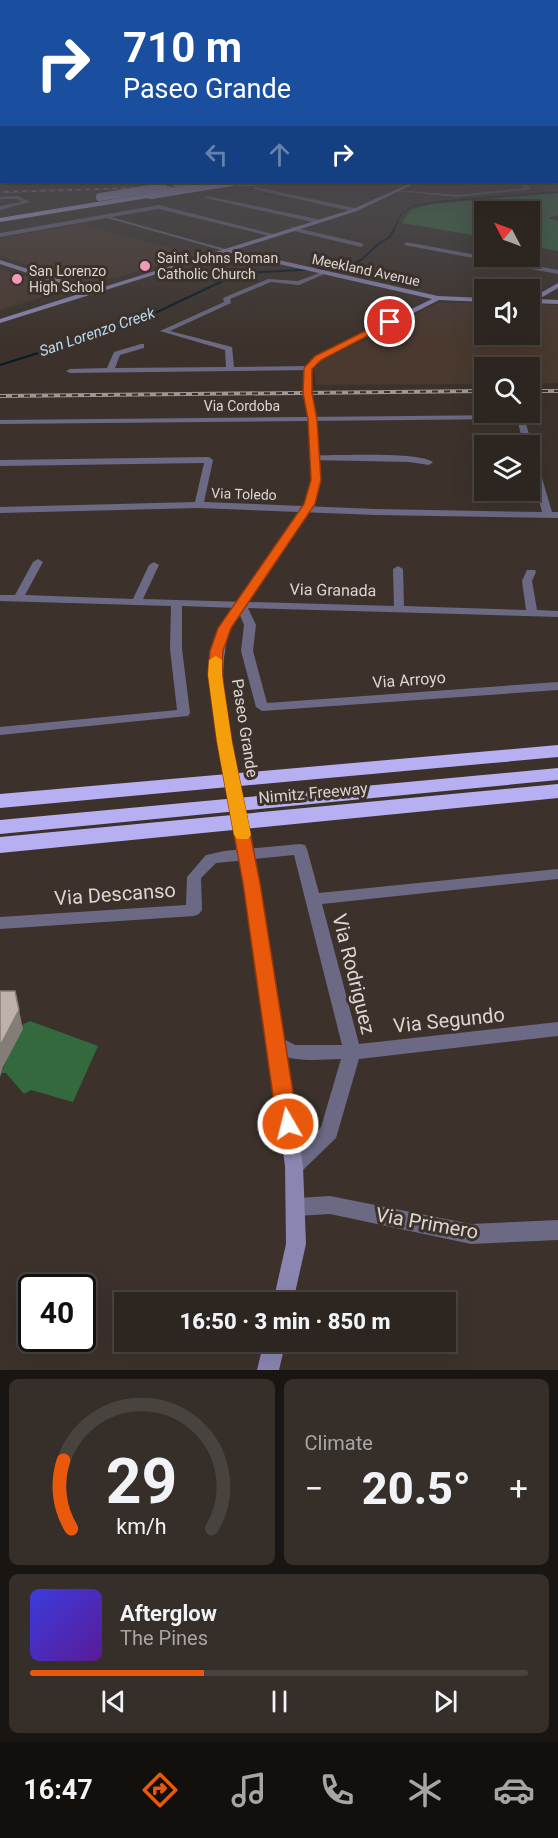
<!DOCTYPE html>
<html lang="en">
<head>
<meta charset="utf-8">
<style>
	body { margin:0; font-family:Roboto,sans-serif; background:#352e29; color:#f1f3f6; height:100vh; display:flex; flex-direction:column; font-size:22px; white-space:nowrap }
	* { box-sizing:border-box; margin:0 }
	p { font-size:20px; color:#a7a5a5 }
	.icon { flex:none; width:33px; height:33px; fill:none; stroke:currentColor; stroke-width:2; stroke-linecap:round; stroke-linejoin:round }
	.map { position:relative; height:1370px; overflow:hidden }
	.drawer { display:flex; flex-direction:column; gap:9px; padding:9px; background:#191512; flex:1 }
	.drawer>* { flex:none }
	.hud { position:absolute; left:0px; top:0px; width:558px; height:183px; box-shadow:0 6px 24px #0002,0 0 0 2px #48433e; background:#1a4fa0; color:#fff; overflow:hidden }
	.needle { width:39px; rotate:311deg }
	.tools { position:absolute; left:474px; top:201px; display:grid; gap:12px }
	.tools a { display:grid; place-items:center; width:66px; height:66px; border-radius:0px; background:#2d2620; box-shadow:0 6px 24px #0002,0 0 0 2px #48433e; font-size:30px }
	.speed { position:absolute; left:18px; top:1274px; display:flex; gap:12px; font-size:30px; font-weight:700; text-align:center }
	.speed>* { display:grid; place-content:center; width:78px; height:78px; border-radius:50%; background:#2d2620; box-shadow:0 6px 24px #0002,0 0 0 2px #48433e; line-height:1 }
	.speed .limit { border:3px solid #111; border-radius:9px; background:#fff; color:#111 }
	.pin { position:absolute; display:grid; place-items:center; width:51px; height:51px; color:#fff; margin:-26px; border:3px solid #fff; border-radius:50%; box-shadow:0 2px 6px #0007 }
	.me { position:absolute; width:66px; margin:-33px; rotate:352deg; stroke-linejoin:round; filter:drop-shadow(0 0 4px #0008) }
	.turn { display:flex; align-items:center; gap:21px; height:126px; padding:0 24px; font-size:27px }
	.turn .icon { width:78px; height:78px; stroke-width:2.5 }
	.turn b { display:block; font-size:42px; line-height:51px }
	.lanes { display:flex; align-items:center; height:57px; padding:0 24px; background:#0003; justify-content:center; gap:30px; direction:ltr }
	.lanes .off { opacity:.35 }
	.big { font-size:45px; font-weight:800; line-height:1.1 }
	.drawer .tile { flex:1; display:flex; flex-direction:column; justify-content:center; gap:9px; min-width:0; padding:0 21px; border-radius:9px; background:#352e29 }
	.drawer .dial { align-items:center; gap:0 }
	.dial svg { height:156px; overflow:visible; fill:none; stroke:#48433e; stroke-width:7; stroke-linecap:round; text-anchor:middle }
	.dial text { fill:#f1f3f6; stroke:none }
	.song { display:flex; align-items:center; gap:18px }
	.cover { width:72px; height:72px; border-radius:9px; background:linear-gradient(135deg,hsl(240 70% 55%),hsl(270 70% 35%)) }
	.played { height:6px; border-radius:3px; background:linear-gradient(90deg,#ea580c 35%,#48433e 35%) }
	.keys { display:flex; justify-content:space-around; direction:ltr }
	.heat { display:flex; justify-content:space-between; align-items:center; font-size:33px; direction:ltr }
	.drawer .tiles { flex:1; display:grid; gap:9px; grid-template-columns:1fr 1fr }
	.tile:last-child { grid-column:span 2 }
	.trip { position:absolute; left:114px; top:1292px; width:342px; height:60px; border-radius:0px; background:#2d2620; box-shadow:0 6px 24px #0002,0 0 0 2px #48433e; font-weight:800; line-height:60px; text-align:center }
	.menu { display:flex; height:96px; justify-content:space-around; align-items:center; background:#120f0d; color:#a7a5a5 }
	.menu .icon { width:42px; height:42px }
	.menu .current { color:#ea580c }
	.menu b { font-size:27px; color:#f1f3f6 }
	.map>svg:first-child { display:block }
	.built { fill:#49392f }
	.green { fill:#34693e }
	.lines { fill:none; stroke-linecap:round; stroke-linejoin:round }
	.stream-far1 { stroke:#051c28; stroke-width:1.5 }
	.stream { stroke:#051c28; stroke-width:2 }
	.street { fill:#6b6984; fill-rule:evenodd }
	.secondary { fill:#8a86b1; fill-rule:evenodd }
	.highway { fill:#b6b0f2; fill-rule:evenodd }
	.rail-far1-casing { stroke:#9f9792; stroke-width:2 }
	.rail-casing { stroke:#9f9792; stroke-width:4 }
	.rail-far1 { stroke:#3c322b; stroke-width:1.5; stroke-dasharray:4.5; stroke-linecap:butt }
	.rail { stroke:#3c322b; stroke-width:2; stroke-dasharray:6; stroke-linecap:butt }
	.secondary-bridge-far1 { stroke:#8a86b1; stroke-width:12 }
	.secondary-bridge { stroke:#8a86b1; stroke-width:16 }
	.highway-bridge { stroke:#b6b0f2; stroke-width:8 }
	.shaded-wall { fill:#847c76 }
	.building { fill:#bdb1a9; stroke:#847c76; stroke-width:1.5 }
	.route { fill:#ea580c; stroke:#983908; stroke-width:1.5 }
	.slow { fill:#f59e0b }
	.poi-dot { fill:#f09ab7; stroke:#3c322b; stroke-width:2 }
	.labels { text-anchor:middle; dominant-baseline:central; stroke-width:6; stroke-linejoin:round; paint-order:stroke }
	.far-poi-label { font-size:14px; fill:#dcd5d1; stroke:#3c322b; text-anchor:start }
	.far-street-label { font-size:14px; fill:#dcd5d1; stroke:#3c322b }
	.far-water-label { font-size:15px; font-style:italic; fill:#b7dbf2; stroke:#3c322b }
	.street-label { font-size:16px; fill:#dcd5d1; stroke:#3c322b }
	.near-street-label { font-size:20px; fill:#dcd5d1; stroke:#3c322b }
</style>
</head>
<body>
<div class="map">
<svg width="558" height="1370" viewBox="0 0 558 1370">
	<rect width="100%" height="100%" fill="#3c322b"/>
	<path class="built" d="M 81,224 L 195,255 L 92,284 L 0,256 L 0,238 Z
		M 0,269 L 66,290 L 0,310 Z
		M 438,303 L 484,303 L 484,334 L 530,334 L 530,305 L 558,305 L 558,383 L 530,384 L 530,368 L 484,368 L 484,384 L 316,385 L 314,369 L 323,360 Z"/>
	<path class="green" d="M 558,193 L 558,215 L 548,218 L 558,221 L 558,251 L 530,246 L 530,212 L 484,212 L 484,237 L 402,223 L 410,210 L 431,204 Z
		M 30,1021 L 98,1046 L 73,1102 L 31,1090 L 24,1094 L 6,1073 L 1,1073 L 22,1025 Z"/>
	<g class="lines">
		<path class="stream-far1" d="M 393,231 L 401,214 L 413,206 L 444,201 L 558,192"/>
		<path class="stream" d="M 0,365 L 136,322 L 227,279 L 261,272 L 320,269 L 352,264 L 361,260 L 378,244 L 390,237 L 394,229"/>
		<path class="street" d="M 556,153 L 558,153 L 558,155 L 556,155 Z
			M 0,165 L 2,165 L 2,167 L 0,167 Z
			M 556,166 L 558,166 L 558,168 L 556,168 Z
			M 556,178 L 558,178 L 558,180 L 556,180 Z
			M 519,182 L 523,182 L 531,189 L 458,197 L 395,191 L 397,190 L 458,195 L 525,188 Z
			M 255,187 L 355,208 L 358,210 L 355,212 L 253,189 Z
			M 18,196 L 30,202 L 0,210 L 0,206 L 22,202 L 17,199 L 0,199 L 0,197 Z
			M 207,196 L 317,219 L 320,221 L 317,223 L 205,198 Z
			M 159,205 L 277,235 L 274,237 L 159,209 L 111,217 L 229,250 L 224,251 L 107,218 L 0,237 L 0,233 Z
			M 530,210 L 539,212 L 530,214 L 528,212 Z
			M 292,227 L 361,243 L 364,245 L 361,247 L 290,230 Z
			M 406,242 L 558,270 L 558,274 L 404,245 Z
			M 322,272 L 327,273 L 299,285 L 271,282 L 230,299 L 231,303 L 170,331 L 232,347 L 234,367 L 308,366 L 311,366 L 311,370 L 70,373 L 66,371 L 70,369 L 107,368 L 114,352 L 141,344 L 144,344 L 144,348 L 120,355 L 115,368 L 226,367 L 225,350 L 160,331 L 224,302 L 223,298 L 268,279 L 298,281 Z
			M 520,415 L 524,417 L 552,512 L 558,512 L 558,518 L 376,515 L 199,508 L 0,513 L 0,507 L 195,502 L 204,463 L 0,466 L 0,460 L 209,457 L 213,460 L 204,502 L 376,509 L 542,512 L 530,463 L 530,446 L 524,446 L 517,419 L 0,424 L 0,420 Z
			M 314,455 C 338,456 417,451 433,462 L 429,465 L 409,462 L 311,460 L 311,456 Z
			M 38,559 L 43,562 L 25,595 L 133,599 L 149,565 L 154,562 L 159,565 L 143,599 L 394,606 L 393,569 L 398,566 L 403,569 L 404,606 L 526,610 L 522,581 L 527,570 L 535,570 L 536,572 L 532,581 L 537,610 L 558,611 L 558,617 L 248,608 L 256,625 L 253,651 L 267,703 L 558,682 L 558,690 L 262,711 L 256,707 L 241,651 L 244,625 L 237,608 L 182,606 L 182,649 L 190,713 L 188,716 L 0,735 L 0,727 L 177,710 L 170,649 L 171,606 L 0,601 L 0,595 L 15,595 L 33,562 Z
			M 300,844 L 305,845 L 307,849 L 319,893 L 558,869 L 558,879 L 322,904 L 359,1044 L 558,1022 L 558,1036 L 359,1059 L 336,1138 L 301,1172 L 294,1175 L 287,1172 L 285,1166 L 287,1160 L 321,1127 L 341,1059 C 319,1059 279,1066 267,1042 L 270,1037 L 276,1035 L 295,1045 L 342,1045 L 294,855 L 216,863 L 201,878 L 202,910 L 199,914 L 194,916 L 0,929 L 0,917 L 186,905 L 187,877 L 206,855 L 211,854 L 224,851 Z
			M 330,1196 L 471,1224 L 558,1220 L 558,1240 L 471,1244 L 330,1214 L 296,1216 L 289,1214 L 286,1207 L 289,1200 L 296,1198 Z"/>
		<path class="secondary" d="M 413,182 L 418,182 L 357,211 L 234,250 L 438,296 L 484,298 L 484,302 L 439,300 L 321,360 L 312,368 L 311,393 L 317,419 L 321,480 L 314,504 L 230,628 C 218,669 224,701 231,742 L 225,746 L 220,745 C 217,738 217,730 215,722 C 210,689 209,660 218,628 L 304,504 L 311,480 L 309,419 L 303,393 L 304,368 L 315,356 L 432,299 L 227,252 L 0,323 L 0,319 L 85,292 L 0,264 L 0,260 L 84,287 L 91,291 L 353,209 Z
			M 558,283 L 558,288 L 539,299 L 558,300 L 558,304 L 530,303 L 530,299 Z
			M 252,878 L 257,879 L 259,883 L 303,1166 L 306,1244 L 293,1302 L 273,1302 L 286,1244 L 285,1166 L 245,883 L 247,879 Z
			M 264,1341 L 286,1341 L 279,1370 L 257,1370 Z"/>
		<path class="highway" d="M 185,182 L 200,182 L 176,187 L 172,185 Z
			M 151,193 L 154,197 L 0,222 L 0,218 Z
			M 558,745 L 558,757 L 0,808 L 0,794 Z
			M 558,768 L 558,780 L 0,834 L 0,820 Z
			M 558,784 L 558,798 L 0,853 L 0,837 Z"/>
		<g class="rail-far1-casing">
			<path id="rail-far1" d="M 0,192 L 341,182"/>
		</g>
		<g class="rail-casing">
			<path id="rail" d="M 530,391 L 558,391
				M 0,396 L 484,391"/>
		</g>
		<use href="#rail-far1" class="rail-far1"/>
		<use href="#rail" class="rail"/>
		<path class="secondary-bridge-far1" d="M 225,742 L 237,806"/>
		<path class="secondary-bridge" d="M 237,805 L 252,883"/>
		<path class="highway-bridge" d="M 151,195 L 232,182
			M 100,197 L 163,187"/>
	</g>
	<path class="shaded-wall" d="M 19,1010 L 23,1029 L 3,1067 L 0,1077 L 0,1046 Z"/>
	<path class="building" d="M 0,991 L 15,991 L 19,1010 L 0,1046 Z"/>
	<linearGradient id="sky" x2="0" y2="1"><stop stop-color="#211c18"/><stop offset="0.44" stop-color="#504f55"/><stop offset="1" stop-color="#504f55" stop-opacity="0"/></linearGradient>
	<rect width="558" height="344" fill="url(#sky)"/>
	<path class="route" d="M 387,320 L 394,322 L 321,360 L 312,369 L 312,393 L 317,419 L 321,480 L 315,504 L 231,628 L 223,651 L 222,675 L 232,742 L 260,883 L 298,1124 L 295,1131 L 288,1134 L 280,1131 L 277,1124 L 243,883 L 217,742 L 208,675 L 210,651 L 218,628 L 304,504 L 311,480 L 308,419 L 303,393 L 304,368 L 315,356 Z"/>
	<path class="slow" d="M 216,656 L 222,660 L 222,675 L 232,742 L 251,835 L 248,839 L 237,839 L 234,835 L 217,742 L 208,675 L 209,660 Z"/>
	<g class="poi-dot">
		<circle cx="145" cy="266" r="6"/>
		<circle cx="17" cy="279" r="6"/>
	</g>
	<g class="labels">
		<g class="far-poi-label">
			<text x="157" y="258">Saint Johns Roman<tspan x="157" dy="16">Catholic Church</tspan></text>
			<text x="29" y="271">San Lorenzo<tspan x="29" dy="16">High School</tspan></text>
		</g>
		<g class="far-street-label">
			<text transform="translate(366 270) rotate(12)">Meekland Avenue</text>
			<text x="242" y="406">Via Cordoba</text>
			<text transform="translate(244 494) rotate(2)">Via Toledo</text>
		</g>
		<g class="far-water-label">
			<text transform="translate(97 332) rotate(-19)">San Lorenzo Creek</text>
		</g>
		<g class="street-label">
			<text transform="translate(333 590) rotate(1)">Via Granada</text>
			<text transform="translate(409 680) rotate(-4)">Via Arroyo</text>
			<text transform="translate(245 728) rotate(81)">Paseo Grande</text>
			<text transform="translate(313 793) rotate(-5)">Nimitz Freeway</text>
		</g>
		<g class="near-street-label">
			<text transform="translate(115 894) rotate(-4)">Via Descanso</text>
			<text transform="translate(354 974) rotate(76)">Via Rodriguez</text>
			<text transform="translate(449 1020) rotate(-6)">Via Segundo</text>
			<text transform="translate(427 1223) rotate(10)">Via Primero</text>
		</g>
	</g>
</svg>
<div class="tools">
<a><svg class="needle" viewBox="-14 -14 28 28"><path d="M0-13l5 13h-10z" fill="#e53935"/><path d="M0 13l5-13h-10z" fill="#a7a5a5"/></svg></a>
<a><svg class="icon" aria-label="sound" viewBox="0 0 24 24"><path d="M4 9h4l5-4v14l-5-4H4zM17 9q2 3 0 6"/></svg></a>
<a><svg class="icon" aria-label="search" viewBox="0 0 24 24"><circle cx="10" cy="10" r="6"/><path d="M15 15l6 6"/></svg></a>
<a><svg class="icon" aria-label="layers" viewBox="0 0 24 24"><path d="M12 4l9 5-9 5-9-5zM3 14l9 5 9-5"/></svg></a>
</div>
<div class="speed"><div class="limit">40</div></div>
<div class="pin" style="left:390px;top:322px;background:#d93025"><svg class="icon" aria-label="arrive" viewBox="0 0 24 24"><path d="M6 21V4h12l-3 4 3 4H6"/></svg></div>
<svg class="me" style="left:288px;top:1124px" viewBox="-20 -20 40 40"><circle r="17" fill="#ea580c" stroke="#fff" stroke-width="3"/><path d="M0-11L8 9 0 5-8 9z" fill="#fff"/></svg>
<div class="trip">16:50 · 3 min · 850 m</div>
<div class="hud">
<div class="turn"><svg class="icon" aria-label="right" viewBox="0 0 24 24"><path d="M7 20v-9h11M14 6l5 5-5 5"/></svg><div><b>710 m</b>Paseo Grande</div></div>
<div class="lanes"><svg class="icon off" aria-label="left" viewBox="0 0 24 24"><path d="M17 20v-9H6M10 6l-5 5 5 5"/></svg><svg class="icon off" aria-label="ahead" viewBox="0 0 24 24"><path d="M12 20V5M6 11l6-6 6 6"/></svg><svg class="icon" aria-label="right" viewBox="0 0 24 24"><path d="M7 20v-9h11M14 6l5 5-5 5"/></svg></div>
</div>
</div>
<section class="drawer">
<div class="tiles">
<div class="tile dial"><svg viewBox="0 0 100 80">
<path d="M14 69A42 42 0 1 1 86 69"/>
<path d="M14 69A42 42 0 0 1 10 34" stroke="#ea580c"/>
<text x="50" y="56" font-size="32" font-weight="700">29</text>
<text x="50" y="72" font-size="11">km/h</text>
</svg></div>
<div class="tile"><p>Climate</p>
<div class="heat"><a>−</a><b class="big">20.5°</b><a>+</a></div>
</div>
<div class="tile">
<div class="song"><i class="cover"></i><div><b>Afterglow</b><p>The Pines</p></div></div>
<div class="played"></div>
<div class="keys"><svg class="icon" aria-label="previous" viewBox="0 0 24 24"><path d="M18 5L8 12l10 7zM5 5v14"/></svg><svg class="icon" aria-label="pause" viewBox="0 0 24 24"><path d="M8 5v14M16 5v14"/></svg><svg class="icon" aria-label="next" viewBox="0 0 24 24"><path d="M6 5l10 7-10 7zM19 5v14"/></svg></div>
</div>
</div>
</section>
<nav class="menu">
<b>16:47</b>
<svg class="icon current" aria-label="directions" viewBox="0 0 24 24"><path d="M12 3l9 9-9 9-9-9zM9 14v-3h6M13 9l2 2-2 2"/></svg>
<svg class="icon" aria-label="music" viewBox="0 0 24 24"><path d="M9 18V5l10-2v13"/><circle cx="6" cy="18" r="3"/><circle cx="16" cy="16" r="3"/></svg>
<svg class="icon" aria-label="phone" viewBox="0 0 24 24"><path d="M5 4h4l2 5-3 2q2 4 5 5l2-3 5 2v4C11 20 4 13 5 4z"/></svg>
<svg class="icon" aria-label="climate" viewBox="0 0 24 24"><path d="M12 3v18M4 7l16 10M4 17L20 7"/></svg>
<svg class="icon" aria-label="car" viewBox="0 0 24 24"><path d="M5 17H2v-5l4-1 3-4h7l3 4 3 1v5h-3M9 17h6M6 11h13"/><circle cx="7" cy="17" r="2"/><circle cx="17" cy="17" r="2"/></svg>
</nav>
</body>
</html>
